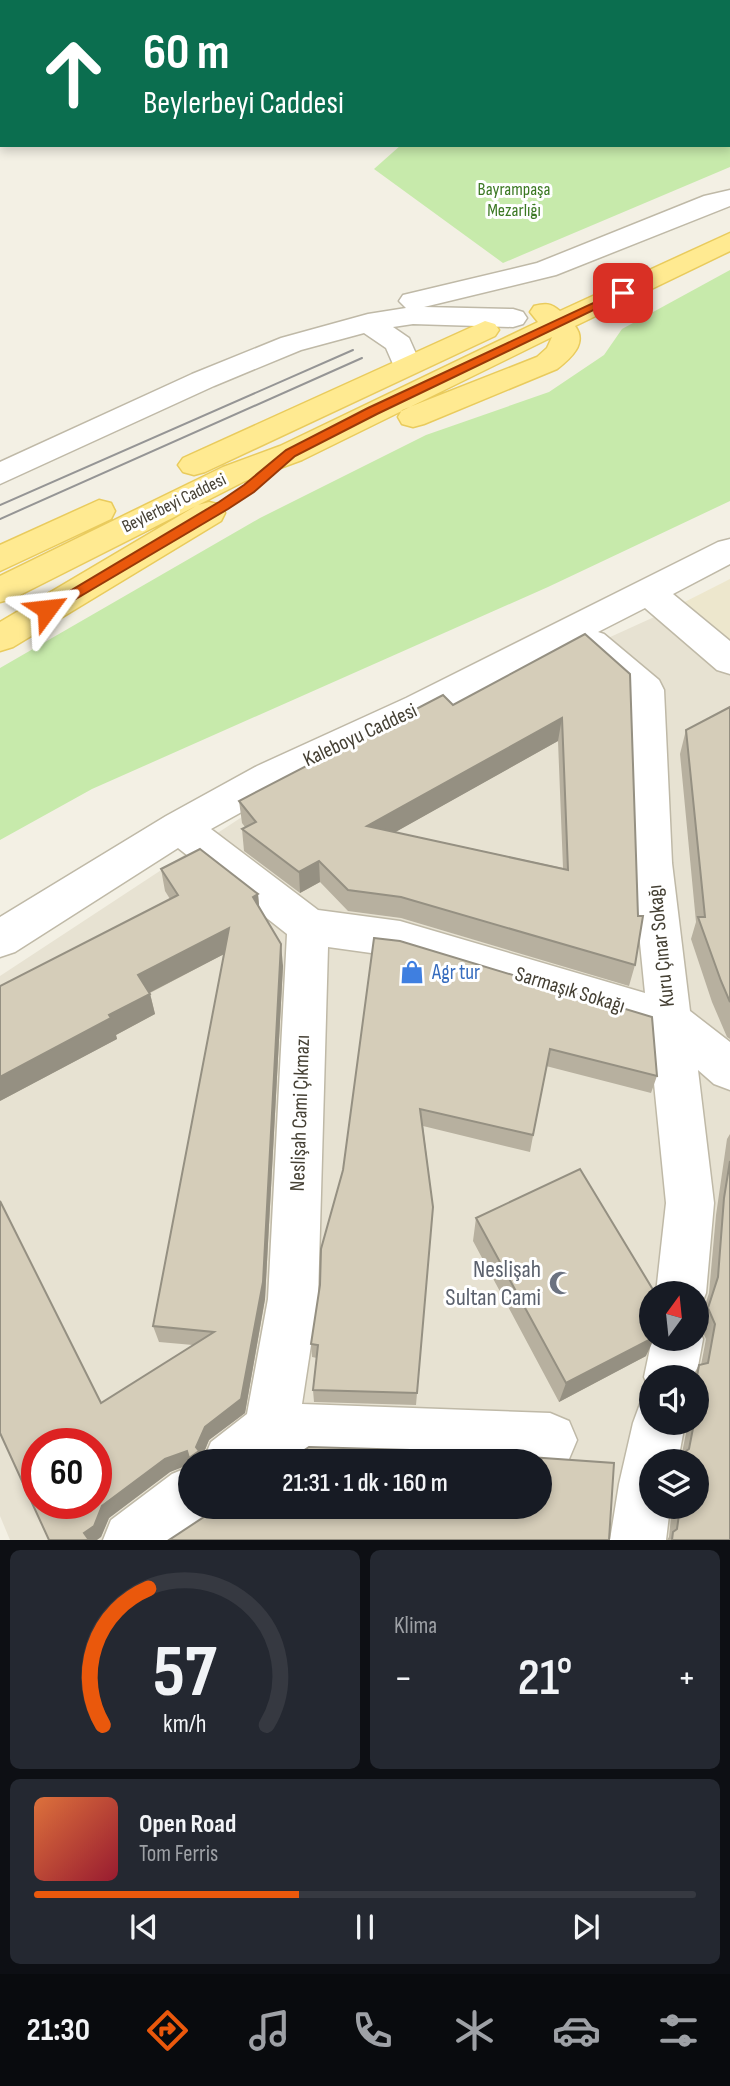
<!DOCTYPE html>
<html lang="tr">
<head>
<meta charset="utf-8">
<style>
	body { margin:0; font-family:"Sofia Sans Condensed",sans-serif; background:#242831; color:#f1f3f6; height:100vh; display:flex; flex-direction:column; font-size:26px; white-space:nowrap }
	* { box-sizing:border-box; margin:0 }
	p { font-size:23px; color:#9ea1a6 }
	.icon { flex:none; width:38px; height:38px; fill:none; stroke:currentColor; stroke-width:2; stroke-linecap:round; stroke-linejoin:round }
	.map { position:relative; height:1540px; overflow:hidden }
	.sheet { display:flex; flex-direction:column; gap:10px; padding:10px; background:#0d0f14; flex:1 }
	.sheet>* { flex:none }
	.top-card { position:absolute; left:0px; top:0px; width:732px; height:147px; box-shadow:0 4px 10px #0003; background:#0b6e4f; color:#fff; overflow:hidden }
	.needle { width:46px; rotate:15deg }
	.controls { position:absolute; left:639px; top:1281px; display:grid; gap:14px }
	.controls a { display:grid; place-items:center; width:70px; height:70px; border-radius:50%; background:#171b24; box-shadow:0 4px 10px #0003; font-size:35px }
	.speed { position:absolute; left:21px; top:1428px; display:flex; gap:14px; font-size:35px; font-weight:700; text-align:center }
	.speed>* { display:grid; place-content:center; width:91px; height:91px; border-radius:50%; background:#171b24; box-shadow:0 4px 10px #0003; line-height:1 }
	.speed .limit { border:10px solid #d22; background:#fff; color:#111 }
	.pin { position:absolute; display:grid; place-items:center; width:60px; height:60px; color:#fff; margin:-30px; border-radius:14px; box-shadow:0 4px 10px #0006 }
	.me { position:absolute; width:77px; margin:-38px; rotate:60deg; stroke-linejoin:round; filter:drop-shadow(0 0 5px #0008) }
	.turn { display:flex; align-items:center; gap:24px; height:147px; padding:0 28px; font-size:32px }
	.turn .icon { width:91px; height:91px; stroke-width:2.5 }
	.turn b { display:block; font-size:49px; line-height:60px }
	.big { font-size:52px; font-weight:600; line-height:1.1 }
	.sheet .card { flex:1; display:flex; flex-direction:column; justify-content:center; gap:10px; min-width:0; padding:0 24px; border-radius:10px; background:#242831 }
	.sheet .dial { align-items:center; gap:0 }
	.dial svg { height:182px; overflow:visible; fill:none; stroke:#363941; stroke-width:7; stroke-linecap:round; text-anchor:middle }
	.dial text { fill:#f1f3f6; stroke:none }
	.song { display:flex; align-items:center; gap:21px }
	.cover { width:84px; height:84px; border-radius:10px; background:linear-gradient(135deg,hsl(20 70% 55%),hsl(350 70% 35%)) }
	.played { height:7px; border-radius:4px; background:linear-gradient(90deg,#ea580c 40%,#363941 40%) }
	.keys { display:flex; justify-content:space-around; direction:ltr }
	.heat { display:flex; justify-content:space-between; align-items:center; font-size:38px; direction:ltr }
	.sheet .tiles { flex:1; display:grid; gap:10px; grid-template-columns:1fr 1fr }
	.card:last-child { grid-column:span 2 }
	.trip { position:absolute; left:178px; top:1449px; width:374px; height:70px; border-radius:35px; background:#171b24; box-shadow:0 4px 10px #0003; font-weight:600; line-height:70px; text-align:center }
	.dock { display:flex; height:112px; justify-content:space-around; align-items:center; background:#090b0e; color:#9ea1a6 }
	.dock .icon { width:49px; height:49px }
	.dock .selected { color:#ea580c }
	.dock b { font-size:32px; color:#f1f3f6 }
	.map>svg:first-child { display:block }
	.residential { fill:#e7e2d2; fill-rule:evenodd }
	.education { fill:#ede7cd }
	.green { fill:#c7eaab }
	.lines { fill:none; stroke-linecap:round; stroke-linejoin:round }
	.minor-casing { stroke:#bfb9a7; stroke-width:3 }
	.major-casing { stroke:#e9cb5d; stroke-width:3 }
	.minor { fill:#fff; fill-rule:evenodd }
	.major { fill:#ffea91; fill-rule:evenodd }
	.tram { stroke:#959595; stroke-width:2 }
	.wall { fill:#b7b09f; fill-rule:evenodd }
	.shaded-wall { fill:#959082 }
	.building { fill:#d5cdb9; stroke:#959082; stroke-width:2; fill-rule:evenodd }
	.route { fill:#ea580c; stroke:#983908; stroke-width:2 }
	.labels { text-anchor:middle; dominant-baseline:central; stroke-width:6; stroke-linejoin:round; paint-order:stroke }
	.far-park-label { font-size:18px; fill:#3d7925; stroke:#fff }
	.far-street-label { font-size:18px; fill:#454034; stroke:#fff }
	.street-label { font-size:21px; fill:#454034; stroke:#fff }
	.shop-label { font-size:21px; fill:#366cbe; stroke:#fff; text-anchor:start }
	.near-worship-label { font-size:24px; fill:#5b616d; stroke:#fff; text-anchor:end }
</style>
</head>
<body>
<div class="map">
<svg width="730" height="1540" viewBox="0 0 730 1540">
	<rect width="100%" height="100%" fill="#f3f0e4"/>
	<path class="residential" d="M 663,613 L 730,664 L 730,1540 L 10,1540 L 0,1516 L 0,976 L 303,777 ZM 651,1293 L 696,1293 L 696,1339 L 651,1339 ZM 651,1377 L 696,1377 L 696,1423 L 651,1423 ZM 37,1444 L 96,1444 L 96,1503 L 37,1503 ZM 191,1461 L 541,1461 L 541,1507 L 191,1507 ZM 651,1461 L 696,1461 L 696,1507 L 651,1507 Z"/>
	<path class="education" d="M 730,579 L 730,664 L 663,613 Z"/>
	<path class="green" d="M 414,0 L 643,0 L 677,2 L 413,2 Z
		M 730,4 L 730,167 L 503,263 L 374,169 L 401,145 L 730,145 Z
		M 730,270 L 730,501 L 548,587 L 92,789 L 0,840 L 0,668 L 260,518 L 426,435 L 549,392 L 604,355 L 622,329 Z"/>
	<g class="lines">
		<g class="minor-casing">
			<path id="minor" d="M 730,190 L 730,206 L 556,275 L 424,307 L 513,309 L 523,312 L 527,318 L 523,324 L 513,327 L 413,324 L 393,327 L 409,338 L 421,365 L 416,371 L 406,374 L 396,371 L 386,348 L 364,333 L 301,350 L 214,386 L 0,484 L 0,462 L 192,374 L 281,338 L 368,314 L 406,308 L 399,301 L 403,295 L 537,263 L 704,196 Z
				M 730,539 L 730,564 L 673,594 L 730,641 L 730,674 L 717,670 L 645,608 L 598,632 L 604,634 L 659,680 L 664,690 L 672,863 L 690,1011 L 730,1042 L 730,1090 L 714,1084 L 698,1070 L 714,1203 L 706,1293 L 699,1311 L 696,1312 L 696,1293 L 656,1293 L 666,1203 L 649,1033 L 400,957 L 328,947 L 318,1299 L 302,1404 L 550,1413 L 569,1421 L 577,1440 L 569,1459 L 550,1467 L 541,1466 L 541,1461 L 415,1461 L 280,1456 L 273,1461 L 203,1461 L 211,1442 L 247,1414 L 268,1299 L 287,934 L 178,848 L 15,952 L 0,957 L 0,917 L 166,816 L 257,766 L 406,698 L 718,542 ZM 574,645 L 578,652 L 628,695 L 632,863 L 645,993 L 400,921 L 318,910 L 211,829 L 285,788 L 432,718 Z
				M 696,1324 L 703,1339 L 696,1377 L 651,1377 L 651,1394 L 644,1377 L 652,1339 L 696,1339 Z
				M 651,1400 L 651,1423 L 685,1423 L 678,1461 L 651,1461 L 651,1507 L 670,1507 L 666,1540 L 610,1540 L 619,1484 L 633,1423 L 640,1404 Z
				M 191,1466 L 191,1507 L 213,1507 L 210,1512 L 175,1540 L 103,1540 L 111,1520 L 172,1474 Z"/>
		</g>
		<g class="major-casing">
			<path id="major" d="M 730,233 L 730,251 L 575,326 C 588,343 571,358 557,369 L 424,424 L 413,427 L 402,424 L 398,417 L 402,410 L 537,357 L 547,348 L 552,337 L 302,460 L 245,481 L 198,505 L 209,502 L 221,505 L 225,513 L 221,521 L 13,647 L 0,651 L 0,622 L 196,506 L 12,599 L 0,602 L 0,576 L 223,467 L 280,446 L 538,322 L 530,312 L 534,306 C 545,303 551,303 560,311 Z
				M 485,321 L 495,324 L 499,330 L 495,336 L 205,472 L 194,475 L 183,472 L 178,465 L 183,458 Z
				M 99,500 L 111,503 L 115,511 L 111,519 L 0,571 L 0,545 Z"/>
		</g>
		<use href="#minor" class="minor"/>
		<use href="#major" class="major"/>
		<path class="tram" d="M 0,505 L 353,350
			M 0,519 L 362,358"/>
	</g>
	<path class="wall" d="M 0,0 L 2,2 L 2,40 L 0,38 Z
		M 585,634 L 635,965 L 629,986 L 401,918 L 348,911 L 320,882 L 300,893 L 244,851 L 242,829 L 245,827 L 242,823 L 239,801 L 453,705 ZM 558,741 L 563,868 L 395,832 Z
		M 730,707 L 730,1039 L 727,1037 L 712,1002 L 691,939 L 696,922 L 680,754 L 686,730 Z
		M 161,869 L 258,894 L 259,907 L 283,966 L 265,1299 L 245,1413 L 209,1440 L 202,1457 L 191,1461 L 170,1472 L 109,1518 L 101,1537 L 101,1403 L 193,1345 L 159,1342 L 153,1326 L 224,954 L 150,993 L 155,1014 L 116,1035 L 117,1039 L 0,1101 L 170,899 L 165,891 Z
		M 374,938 L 657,1076 L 651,1093 L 546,1066 L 530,1152 L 423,1126 L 433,1207 L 416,1405 L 314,1402 L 313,1390 L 317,1358 L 312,1357 L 311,1344 L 343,1170 Z
		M 730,1134 L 730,1540 L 667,1540 L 669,1537 L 672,1507 L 696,1507 L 696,1461 L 679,1461 L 681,1458 L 688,1423 L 687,1423 L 696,1423 L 696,1377 L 692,1377 L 699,1365 L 701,1365 L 706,1339 L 699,1324 L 709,1293 L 716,1215 L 727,1139 Z
		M 476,1218 L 646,1356 L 559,1402 L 473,1241 Z"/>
	<path class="shaded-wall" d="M 562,718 L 558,741 L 367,848 L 367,826 Z
		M 319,861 L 320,882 L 300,893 L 299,872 Z
		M 258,894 L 260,916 L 253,897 Z
		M 229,928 L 232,950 L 143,996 L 138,975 Z
		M 281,944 L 283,966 L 265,1299 L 245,1413 L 209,1440 L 202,1457 L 203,1461 L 191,1461 L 191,1464 L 170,1472 L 109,1518 L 101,1537 L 97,1540 L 89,1540 L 84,1533 L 102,1506 L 165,1459 L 196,1447 Z
		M 150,994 L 155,1014 L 116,1035 L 117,1039 L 0,1101 L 0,1077 L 109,1015 Z
		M 651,1339 L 654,1339 L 646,1356 L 559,1402 L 566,1383 Z"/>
	<path class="building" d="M 0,0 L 138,0 L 140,2 L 2,2 L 2,20 L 0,19 Z
		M 144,0 L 211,0 L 213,2 L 147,2 Z
		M 585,634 L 630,674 L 638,916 L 643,916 L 635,965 L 401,897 L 348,890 L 319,861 L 299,872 L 242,829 L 256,822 L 239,801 L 443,695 L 453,705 ZM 562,718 L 568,870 L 367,826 Z
		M 730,707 L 730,1002 L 721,981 L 698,917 L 705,917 L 686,730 Z
		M 200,849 L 258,894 L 253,897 L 281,944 L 263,1282 L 241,1399 L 205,1427 L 196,1447 L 199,1451 L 189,1458 L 187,1451 L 165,1459 L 102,1506 L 94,1526 L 84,1533 L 89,1540 L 49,1540 L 0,1433 L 0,1201 L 101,1403 L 214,1332 L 153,1326 L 229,928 L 138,975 L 150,994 L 109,1015 L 111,1018 L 0,1077 L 0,986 L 178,895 L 161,869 ZM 37,1444 L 96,1444 L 96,1503 L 37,1503 Z
		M 374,938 L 400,941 L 652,1017 L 657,1076 L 550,1049 L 533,1135 L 420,1109 L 433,1207 L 417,1393 L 313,1390 L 318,1345 L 311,1344 L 320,1285 L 321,1249 L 343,1170 Z
		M 730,1161 L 730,1540 L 672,1540 L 673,1532 L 677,1529 L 680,1507 L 696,1507 L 696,1461 L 685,1461 L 686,1451 L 689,1449 L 694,1423 L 696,1423 L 696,1382 L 699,1365 L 708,1363 L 715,1324 L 708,1308 L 718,1277 L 724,1198 Z
		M 580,1169 L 655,1293 L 651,1293 L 651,1339 L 566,1383 L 476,1218 Z
		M 309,1447 L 444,1451 L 614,1463 L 609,1540 L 169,1540 L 219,1507 L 541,1507 L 541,1461 L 288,1461 Z"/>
	<path class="route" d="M 619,291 L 629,293 L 377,414 L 295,456 L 254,492 L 228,509 L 52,613 L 42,613 L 40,609 L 219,502 L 244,485 L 286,450 L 368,408 Z"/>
	<defs>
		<g id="shop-bare" transform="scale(1.89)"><path d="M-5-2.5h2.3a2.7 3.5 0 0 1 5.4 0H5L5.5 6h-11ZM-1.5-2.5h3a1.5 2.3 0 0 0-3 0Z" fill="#3f7fe0" stroke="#fff" stroke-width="2.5" paint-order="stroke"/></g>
		<g id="mosque-bare" transform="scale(1.89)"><path d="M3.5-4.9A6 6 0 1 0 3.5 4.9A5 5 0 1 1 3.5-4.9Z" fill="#6b7280" stroke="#fff" stroke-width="2.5" paint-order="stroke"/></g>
	</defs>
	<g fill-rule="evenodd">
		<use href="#shop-bare" x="412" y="972"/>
		<use href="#mosque-bare" x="561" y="1283"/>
	</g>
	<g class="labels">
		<g class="far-park-label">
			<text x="514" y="189">Bayrampaşa<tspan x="514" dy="21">Mezarlığı</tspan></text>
		</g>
		<g class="far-street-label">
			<text transform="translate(174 503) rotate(-26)">Beylerbeyi Caddesi</text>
		</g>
		<g class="street-label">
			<text transform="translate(360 735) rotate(-25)">Kaleboyu Caddesi</text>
			<text transform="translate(661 946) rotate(-96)">Kuru Çınar Sokağı</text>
			<text transform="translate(570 990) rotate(17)">Sarmaşık Sokağı</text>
			<text transform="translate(300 1113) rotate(-88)">Neslişah Cami Çıkmazı</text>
		</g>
		<g class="shop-label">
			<text x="432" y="972">Agr tur</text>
		</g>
		<g class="near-worship-label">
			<text x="541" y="1269">Neslişah<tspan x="541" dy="28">Sultan Cami</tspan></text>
		</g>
	</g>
</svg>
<div class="controls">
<a><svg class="needle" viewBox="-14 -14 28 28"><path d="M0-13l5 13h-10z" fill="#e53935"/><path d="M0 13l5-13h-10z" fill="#9ea1a6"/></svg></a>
<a><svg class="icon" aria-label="sound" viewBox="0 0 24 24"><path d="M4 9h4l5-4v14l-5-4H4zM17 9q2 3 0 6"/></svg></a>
<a><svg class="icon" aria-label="layers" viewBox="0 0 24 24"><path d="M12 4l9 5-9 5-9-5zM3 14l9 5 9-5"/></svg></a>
</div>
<div class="speed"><div class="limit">60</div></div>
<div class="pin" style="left:623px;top:293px;background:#d93025"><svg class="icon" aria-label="arrive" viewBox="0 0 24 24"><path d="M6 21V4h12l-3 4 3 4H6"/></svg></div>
<svg class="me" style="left:47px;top:609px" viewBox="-20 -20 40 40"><path d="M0-17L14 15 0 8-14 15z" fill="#ea580c" stroke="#fff" stroke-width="4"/></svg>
<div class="trip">21:31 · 1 dk · 160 m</div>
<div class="top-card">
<div class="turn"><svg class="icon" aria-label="ahead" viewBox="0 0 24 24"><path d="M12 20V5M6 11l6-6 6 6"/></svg><div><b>60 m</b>Beylerbeyi Caddesi</div></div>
</div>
</div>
<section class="sheet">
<div class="tiles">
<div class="card dial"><svg viewBox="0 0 100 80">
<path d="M14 69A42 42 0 1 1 86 69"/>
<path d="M14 69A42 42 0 0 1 34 9" stroke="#ea580c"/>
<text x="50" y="56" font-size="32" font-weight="700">57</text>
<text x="50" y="72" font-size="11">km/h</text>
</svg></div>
<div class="card"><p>Klima</p>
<div class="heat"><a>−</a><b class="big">21°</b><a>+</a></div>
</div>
<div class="card">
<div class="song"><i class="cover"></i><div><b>Open Road</b><p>Tom Ferris</p></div></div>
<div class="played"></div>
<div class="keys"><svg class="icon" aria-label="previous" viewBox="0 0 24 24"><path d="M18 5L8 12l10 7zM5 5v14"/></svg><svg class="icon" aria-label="pause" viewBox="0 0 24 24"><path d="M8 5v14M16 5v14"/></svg><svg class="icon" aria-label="next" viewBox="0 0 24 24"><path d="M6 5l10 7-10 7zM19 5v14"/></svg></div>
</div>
</div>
</section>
<nav class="dock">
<b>21:30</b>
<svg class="icon selected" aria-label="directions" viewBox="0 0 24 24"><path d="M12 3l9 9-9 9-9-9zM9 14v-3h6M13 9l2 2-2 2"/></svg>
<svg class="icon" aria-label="music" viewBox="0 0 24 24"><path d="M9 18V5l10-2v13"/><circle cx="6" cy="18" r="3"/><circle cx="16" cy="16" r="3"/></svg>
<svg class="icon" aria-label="phone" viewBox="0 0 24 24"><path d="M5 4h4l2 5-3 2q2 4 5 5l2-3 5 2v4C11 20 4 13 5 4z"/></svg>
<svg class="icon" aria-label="climate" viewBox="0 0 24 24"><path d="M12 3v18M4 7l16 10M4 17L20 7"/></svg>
<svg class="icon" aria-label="car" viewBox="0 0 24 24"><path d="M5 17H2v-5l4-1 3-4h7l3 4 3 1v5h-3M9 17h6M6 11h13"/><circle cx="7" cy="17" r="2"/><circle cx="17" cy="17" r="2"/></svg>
<svg class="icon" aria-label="filters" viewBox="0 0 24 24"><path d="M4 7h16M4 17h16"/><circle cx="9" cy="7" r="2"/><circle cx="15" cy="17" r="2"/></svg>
</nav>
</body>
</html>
